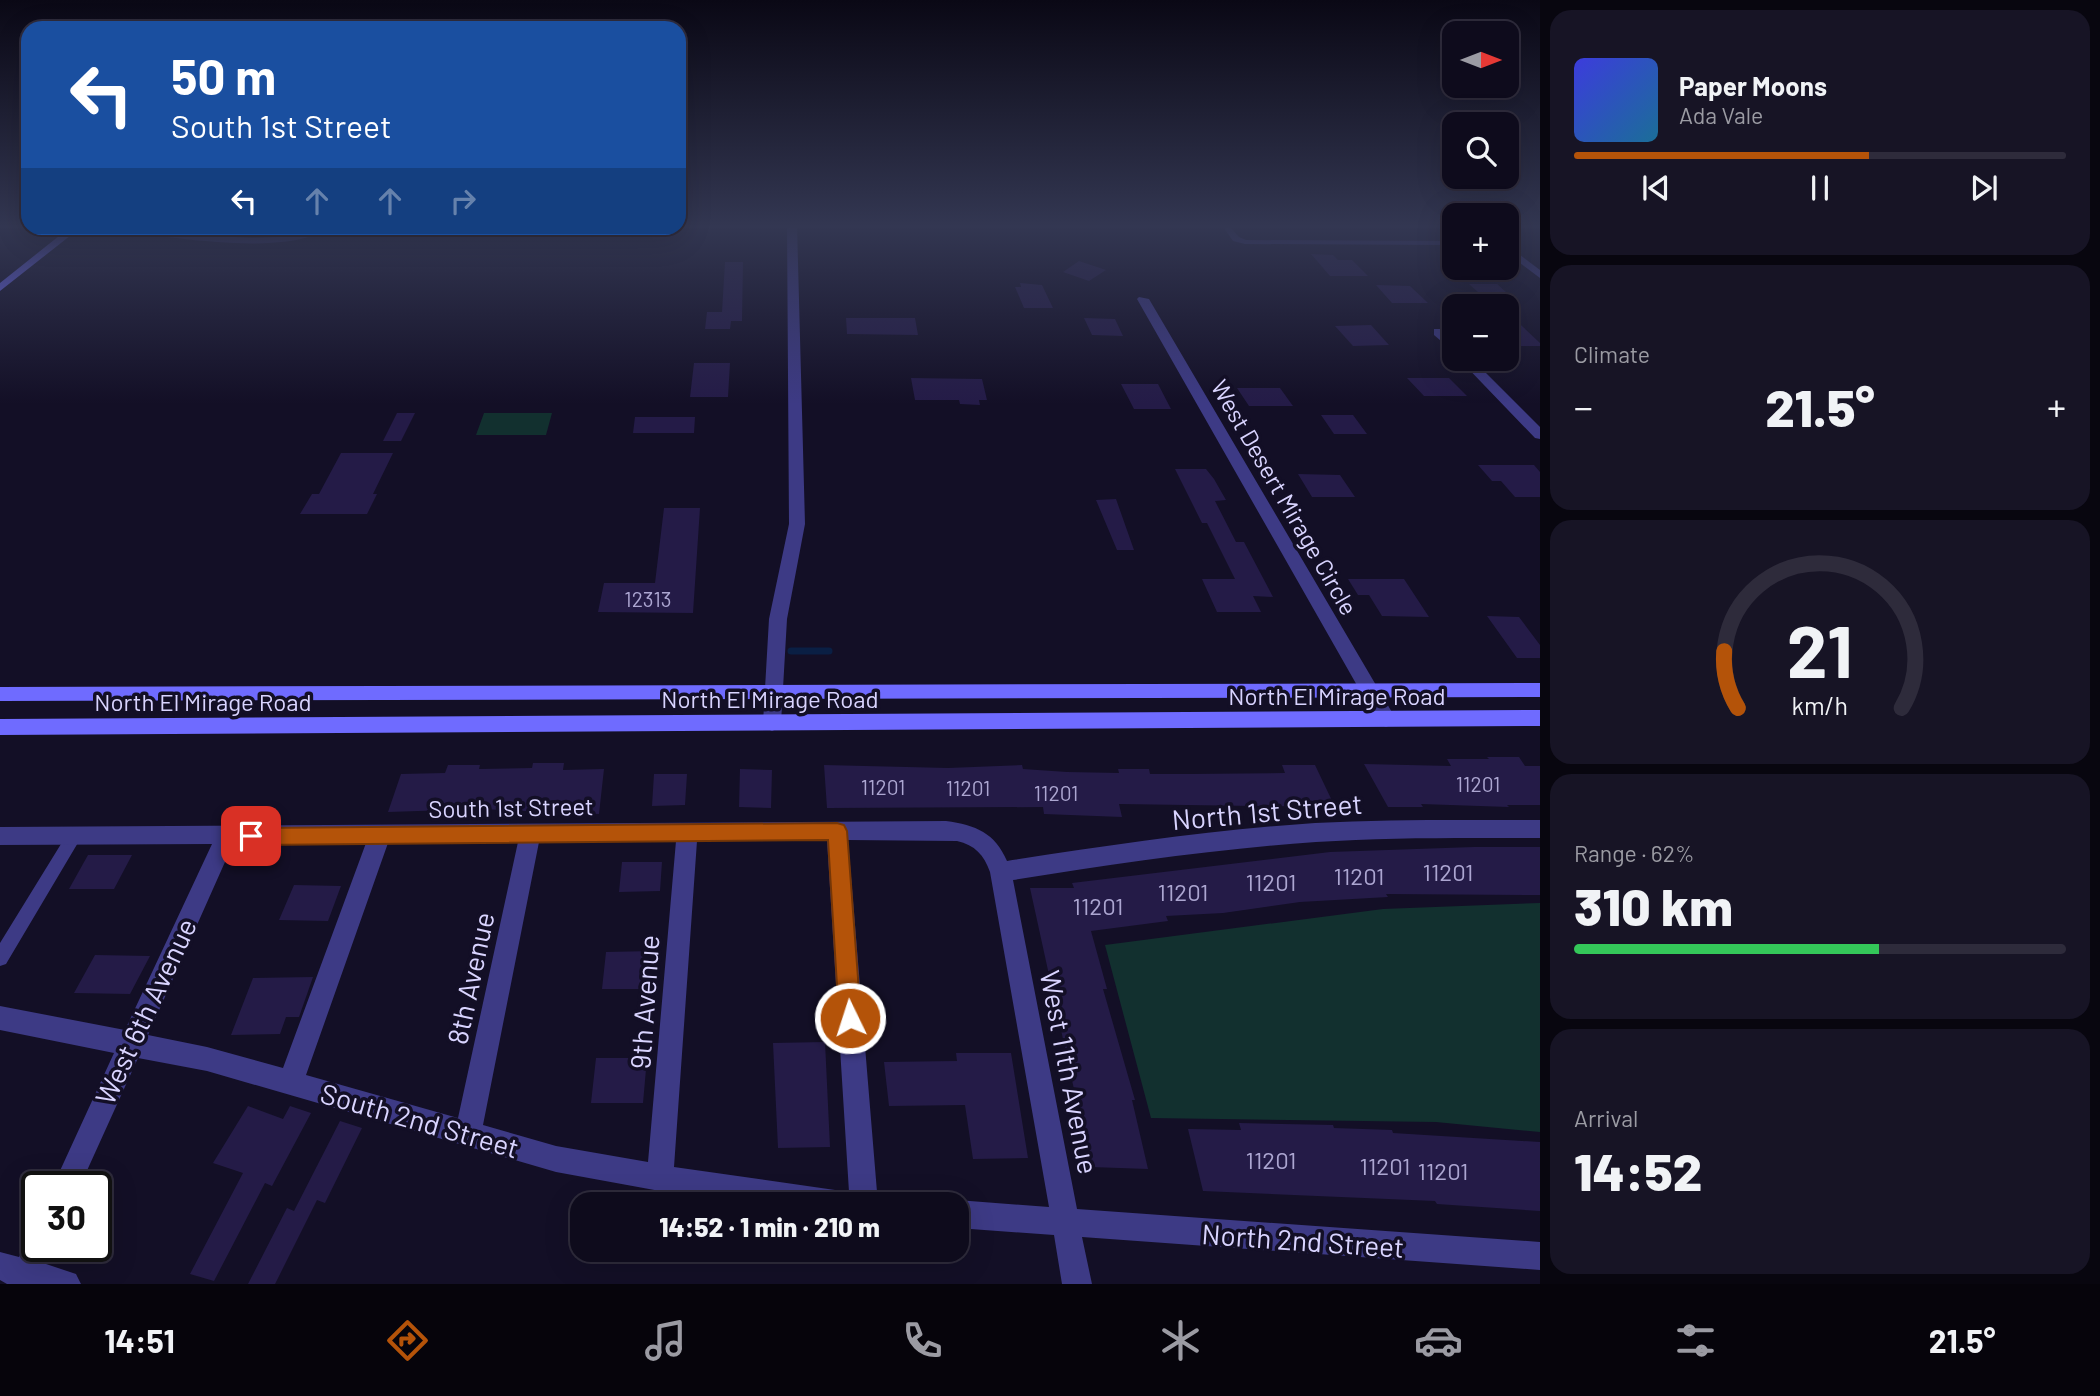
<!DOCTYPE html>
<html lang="en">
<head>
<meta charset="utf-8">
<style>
	body { margin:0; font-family:Barlow,sans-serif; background:#171425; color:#f1f3f6; height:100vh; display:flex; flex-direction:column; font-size:26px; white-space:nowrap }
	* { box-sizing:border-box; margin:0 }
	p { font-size:23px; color:#9b9ba3 }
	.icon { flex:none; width:38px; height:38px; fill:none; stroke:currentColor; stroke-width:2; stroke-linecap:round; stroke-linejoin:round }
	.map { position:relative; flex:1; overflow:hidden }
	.drawer { display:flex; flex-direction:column; gap:10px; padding:10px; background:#08060f; width:560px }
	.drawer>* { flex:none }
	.guide { position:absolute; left:21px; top:21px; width:665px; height:214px; border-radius:21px; box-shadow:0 7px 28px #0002,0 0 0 2px #2e2b3b; background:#1a4fa0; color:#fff; overflow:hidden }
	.needle { width:46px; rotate:90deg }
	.controls { position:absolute; left:1442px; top:21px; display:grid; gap:14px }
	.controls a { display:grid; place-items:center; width:77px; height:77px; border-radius:14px; background:#0e0b1c; box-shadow:0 7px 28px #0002,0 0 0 2px #2e2b3b; font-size:35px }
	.speed { position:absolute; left:21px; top:1171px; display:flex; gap:14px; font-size:35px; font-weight:700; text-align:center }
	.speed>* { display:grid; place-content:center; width:91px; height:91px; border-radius:50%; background:#0e0b1c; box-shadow:0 7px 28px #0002,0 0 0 2px #2e2b3b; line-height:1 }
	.speed .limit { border:4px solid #111; border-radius:10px; background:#fff; color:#111 }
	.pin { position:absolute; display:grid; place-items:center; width:60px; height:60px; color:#fff; margin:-30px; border-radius:14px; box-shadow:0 4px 10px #0006 }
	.me { position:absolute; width:77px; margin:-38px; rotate:356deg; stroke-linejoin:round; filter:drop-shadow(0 0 5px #0008) }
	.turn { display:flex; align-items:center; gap:24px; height:147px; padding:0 35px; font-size:32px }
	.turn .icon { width:91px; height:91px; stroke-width:2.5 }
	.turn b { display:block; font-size:49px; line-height:60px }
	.lanes { display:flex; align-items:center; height:66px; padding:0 35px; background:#0003; justify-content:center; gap:35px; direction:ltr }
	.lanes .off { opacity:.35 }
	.big { font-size:52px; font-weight:800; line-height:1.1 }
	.drawer .card { flex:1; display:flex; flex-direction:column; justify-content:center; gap:10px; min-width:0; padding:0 24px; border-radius:21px; background:#171425 }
	.drawer .dial { align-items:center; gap:0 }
	.dial svg { height:182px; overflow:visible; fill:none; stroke:#2e2b3b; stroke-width:7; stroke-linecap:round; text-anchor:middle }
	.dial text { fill:#f1f3f6; stroke:none }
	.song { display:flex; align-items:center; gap:21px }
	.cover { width:84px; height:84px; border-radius:10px; background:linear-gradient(135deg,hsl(240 70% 55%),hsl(200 70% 35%)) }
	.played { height:7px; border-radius:4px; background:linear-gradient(90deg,#b45309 60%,#2e2b3b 60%) }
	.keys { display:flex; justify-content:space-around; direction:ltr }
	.heat { display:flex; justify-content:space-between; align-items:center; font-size:38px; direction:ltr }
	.charge { height:10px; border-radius:5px; background:linear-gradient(90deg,#34c759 62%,#2e2b3b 0) }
	.trip { position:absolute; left:570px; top:1192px; width:399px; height:70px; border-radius:21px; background:#0e0b1c; box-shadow:0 7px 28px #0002,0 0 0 2px #2e2b3b; font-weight:800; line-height:70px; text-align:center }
	.menu { display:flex; height:112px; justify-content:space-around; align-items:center; background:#06040b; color:#9b9ba3 }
	.menu .icon { width:49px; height:49px }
	.menu .on { color:#b45309 }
	.menu b { font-size:32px; color:#f1f3f6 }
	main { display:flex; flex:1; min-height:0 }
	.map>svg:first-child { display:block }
	.green { fill:#12302f }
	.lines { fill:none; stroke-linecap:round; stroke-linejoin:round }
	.stream { stroke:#0a1f44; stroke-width:7 }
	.building { fill:#241b47 }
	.service { fill:#3d3a85; fill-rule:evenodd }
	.minor { fill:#3d3a85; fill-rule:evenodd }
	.tertiary { fill:#3d3a85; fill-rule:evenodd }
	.secondary { fill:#6f6bff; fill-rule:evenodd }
	.route { fill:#b45309; stroke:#753606; stroke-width:2 }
	.labels { text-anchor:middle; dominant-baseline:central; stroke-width:7; stroke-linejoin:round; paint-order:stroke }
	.number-label { font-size:21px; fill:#aca6d1 }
	.street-label { font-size:24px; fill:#d9d4ff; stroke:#130f26 }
	.near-number-label { font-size:24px; fill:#aca6d1 }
	.near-street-label { font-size:28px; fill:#d9d4ff; stroke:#130f26 }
</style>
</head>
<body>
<main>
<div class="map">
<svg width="1540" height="1284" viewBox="0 0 1540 1284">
	<rect width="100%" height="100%" fill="#130f26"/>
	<path class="green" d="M 484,413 L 552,413 L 546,435 L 476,435 Z
		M 1540,903 L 1540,1132 L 1436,1122 L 1151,1118 L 1105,945 L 1383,909 Z"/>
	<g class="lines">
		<path class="stream" d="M 791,651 L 829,651"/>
	</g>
	<path class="building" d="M 1311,254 L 1333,255 L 1338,260 L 1352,260 L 1368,276 L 1330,276 Z
		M 1079,261 L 1106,270 L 1089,281 L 1063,272 Z
		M 725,262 L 743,262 L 742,321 L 731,321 L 730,329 L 705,329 L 707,312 L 722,312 Z
		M 1020,283 L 1042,285 L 1053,308 L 1024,308 L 1015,287 L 1021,287 Z
		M 1469,284 L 1497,284 L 1516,301 L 1488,301 Z
		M 1376,285 L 1410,286 L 1428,303 L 1392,303 Z
		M 1507,312 L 1540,343 L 1540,346 L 1507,346 Z
		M 846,318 L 915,318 L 918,335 L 847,334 Z
		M 1084,318 L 1115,319 L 1123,336 L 1092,335 Z
		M 1371,325 L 1389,345 L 1353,346 L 1335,326 Z
		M 694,363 L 730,363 L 728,397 L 690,397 Z
		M 911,378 L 982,379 L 987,400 L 979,400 L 980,405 L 960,404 L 959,400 L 915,400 Z
		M 1407,378 L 1449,378 L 1467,396 L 1424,396 Z
		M 1121,384 L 1158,384 L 1171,409 L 1134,409 Z
		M 1237,388 L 1280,388 L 1293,406 L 1249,406 Z
		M 397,413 L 415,413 L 401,441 L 383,441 Z
		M 1321,415 L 1353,415 L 1367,434 L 1334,434 Z
		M 635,417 L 695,417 L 694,433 L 633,433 Z
		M 341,453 L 393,453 L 373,494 L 377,494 L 367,514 L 300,514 L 312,494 L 319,494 Z
		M 1478,465 L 1534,465 L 1540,472 L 1540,497 L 1515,497 L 1501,481 L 1492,481 Z
		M 1175,469 L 1206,469 L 1214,479 L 1226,500 L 1215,501 L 1236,542 L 1244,542 L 1273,597 L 1253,596 L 1261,612 L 1217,612 L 1202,579 L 1235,579 L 1207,523 L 1202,523 Z
		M 1298,474 L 1340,475 L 1355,497 L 1312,497 Z
		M 1116,499 L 1134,550 L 1117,550 L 1096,500 Z
		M 664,508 L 700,508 L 693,613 L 598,612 L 604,583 L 655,583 Z
		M 1348,579 L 1404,579 L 1429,617 L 1382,616 L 1369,595 L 1358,595 Z
		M 1487,616 L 1519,617 L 1540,645 L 1540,658 L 1517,658 Z
		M 1487,757 L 1519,757 L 1525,766 L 1540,766 L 1540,805 L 1507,805 L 1509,807 L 1421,804 L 1423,807 L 1388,807 L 1364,764 L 1451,766 L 1447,759 L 1489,759 Z
		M 533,763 L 564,763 L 563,770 L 604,769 L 599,814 L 479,809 L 388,812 L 401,774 L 445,773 L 448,765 L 480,765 L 479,769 L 532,768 Z
		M 824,765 L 948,768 L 1022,765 L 1023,769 L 1067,772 L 1119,773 L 1118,769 L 1149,769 L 1150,774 L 1191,774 L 1285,773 L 1282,765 L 1315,765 L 1335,807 L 1119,804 L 1122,817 L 1044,814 L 1043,807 L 827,808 Z
		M 740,769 L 772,770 L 771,808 L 739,807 Z
		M 654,774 L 687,774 L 685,805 L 652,806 Z
		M 1474,847 L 1540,847 L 1540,895 L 1386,894 L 1388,897 L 1300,902 L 1223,913 L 1166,916 L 1168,921 L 1091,931 L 1107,989 L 1103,989 L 1135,1100 L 1132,1100 L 1148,1169 L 1091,1167 L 1030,888 L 1074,888 L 1072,883 L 1330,852 Z
		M 88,855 L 132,855 L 114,889 L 69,889 Z
		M 622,862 L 662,862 L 660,891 L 619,892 Z
		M 294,885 L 341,886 L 328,921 L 279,920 Z
		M 654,951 L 651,989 L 602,989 L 606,952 Z
		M 95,955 L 150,956 L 130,994 L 74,993 Z
		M 313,977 L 299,1017 L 286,1017 L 280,1034 L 231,1035 L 253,978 Z
		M 825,1042 L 830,1147 L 778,1148 L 773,1043 Z
		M 956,1053 L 1011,1053 L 1028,1158 L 973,1159 L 965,1105 L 889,1106 L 884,1062 L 957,1061 Z
		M 596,1058 L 647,1058 L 643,1103 L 591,1103 Z
		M 248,1106 L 283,1119 L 290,1106 L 311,1113 L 272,1186 L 265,1183 L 214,1281 L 190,1274 L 243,1173 L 213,1163 Z
		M 340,1121 L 362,1128 L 325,1203 L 317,1200 L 275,1284 L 248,1284 L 287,1208 L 294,1211 Z
		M 1239,1123 L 1333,1125 L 1334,1128 L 1392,1130 L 1393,1133 L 1540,1142 L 1540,1211 L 1437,1204 L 1435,1201 L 1203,1191 L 1188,1129 L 1241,1130 Z"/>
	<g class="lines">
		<path class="service" d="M 1222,225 L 1228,225 L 1239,237 L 1246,240 L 1454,241 L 1454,245 L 1245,244 L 1233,241 Z
			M 109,228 L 128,228 L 192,235 L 252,238 L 280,237 L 304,233 L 321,228 L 330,228 C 281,258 169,236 113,230 Z
			M 74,829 L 79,831 L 81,836 L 79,841 L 6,964 L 0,966 L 0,943 L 69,831 Z"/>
		<path class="minor" d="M 787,225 L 797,225 L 805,524 L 787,619 L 781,723 L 779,728 L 772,731 L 765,728 L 763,723 L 769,619 L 789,524 Z
			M 1139,297 L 1149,299 L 1393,714 L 1395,719 L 1393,724 L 1386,727 L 1379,724 L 1137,299 Z
			M 1434,329 L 1442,329 L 1454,341 L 1454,352 L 1434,335 Z
			M 1459,359 L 1472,359 L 1540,427 L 1540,439 L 1535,438 Z
			M 1540,820 L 1540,838 C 1465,838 1390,837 1316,842 C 1214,849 1114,864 1013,880 L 1077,1209 L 1540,1242 L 1540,1270 L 1082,1237 L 1092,1284 L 1062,1284 L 1054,1235 L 957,1228 L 957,1204 L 948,1204 L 957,1200 L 1049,1207 L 990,872 C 984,855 975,845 957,841 L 848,840 L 878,1204 L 731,1204 L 556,1172 L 207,1071 L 138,1058 L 80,1186 L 53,1186 L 114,1053 L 0,1030 L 0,1006 L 125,1030 L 212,844 L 0,845 L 0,827 L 946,821 C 976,825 995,833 1007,861 C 1110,845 1212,830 1315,823 C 1390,819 1465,820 1540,820 ZM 827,840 L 849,1192 L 674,1167 L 697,841 ZM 676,841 L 648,1162 L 556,1146 L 483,1125 L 539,842 ZM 518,842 L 458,1118 L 306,1075 L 388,843 ZM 366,843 L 283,1068 L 207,1047 L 148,1035 L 233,844 Z
			M 37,1233 L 37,1246 L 53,1246 L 46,1264 L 76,1274 L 81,1284 L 7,1284 L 0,1280 L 0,1252 L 19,1257 L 29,1236 Z"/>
		<path class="tertiary" d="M 1507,245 L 1540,270 L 1540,278 L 1507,253 Z"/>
		<path class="secondary" d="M 69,228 L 80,228 L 0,291 L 0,283 Z
			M 1540,683 L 1540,697 L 0,701 L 0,687 Z
			M 1540,710 L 1540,726 L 0,735 L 0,719 Z"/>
	</g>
	<linearGradient id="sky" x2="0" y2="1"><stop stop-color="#0a0815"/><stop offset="0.56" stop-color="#333752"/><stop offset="1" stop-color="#333752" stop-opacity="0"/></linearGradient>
	<rect width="1540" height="404" fill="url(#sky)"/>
	<path class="route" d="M 837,823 L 844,825 L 847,831 L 861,1018 L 858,1025 L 850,1029 L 843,1025 L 839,1018 L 828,840 L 251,845 L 245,842 L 242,836 L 245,830 L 251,828 Z"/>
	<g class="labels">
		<g class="number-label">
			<text x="648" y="598">12313</text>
			<text x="1478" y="783">11201</text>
			<text x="883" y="786">11201</text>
			<text x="968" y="787">11201</text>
			<text x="1056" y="792">11201</text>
		</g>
		<g class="street-label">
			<text transform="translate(1285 497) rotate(60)">West Desert Mirage Circle</text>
			<text x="1337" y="695">North El Mirage Road</text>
			<text x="770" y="698">North El Mirage Road</text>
			<text x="203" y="701">North El Mirage Road</text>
			<text transform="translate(511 807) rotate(-1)">South 1st Street</text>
		</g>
		<g class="near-number-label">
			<text x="1448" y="871">11201</text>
			<text x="1359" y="875">11201</text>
			<text x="1271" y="881">11201</text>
			<text x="1183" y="891">11201</text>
			<text x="1098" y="905">11201</text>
			<text x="1271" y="1159">11201</text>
			<text x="1385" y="1165">11201</text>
			<text x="1443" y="1170">11201</text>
		</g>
		<g class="near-street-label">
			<text transform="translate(1267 811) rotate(-5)">North 1st Street</text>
			<text transform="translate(470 978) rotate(-78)">8th Avenue</text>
			<text transform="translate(644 1002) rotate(-86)">9th Avenue</text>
			<text transform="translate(145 1011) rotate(-65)">West 6th Avenue</text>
			<text transform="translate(1070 1072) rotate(79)">West 11th Avenue</text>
			<text transform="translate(420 1120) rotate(16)">South 2nd Street</text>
			<text transform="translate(1303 1240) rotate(4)">North 2nd Street</text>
		</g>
	</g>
</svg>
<div class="controls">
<a><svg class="needle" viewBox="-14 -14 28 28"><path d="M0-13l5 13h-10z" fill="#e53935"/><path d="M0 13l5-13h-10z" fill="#9b9ba3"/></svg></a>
<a><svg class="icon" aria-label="search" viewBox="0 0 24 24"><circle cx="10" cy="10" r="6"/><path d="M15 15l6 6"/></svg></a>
<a>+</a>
<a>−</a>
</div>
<div class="speed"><div class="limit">30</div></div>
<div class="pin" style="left:251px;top:836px;background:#d93025"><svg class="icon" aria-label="arrive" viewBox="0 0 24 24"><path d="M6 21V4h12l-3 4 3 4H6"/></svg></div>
<svg class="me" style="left:850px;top:1018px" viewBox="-20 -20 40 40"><circle r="17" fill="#b45309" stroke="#fff" stroke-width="3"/><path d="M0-11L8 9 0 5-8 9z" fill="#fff"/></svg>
<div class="trip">14:52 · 1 min · 210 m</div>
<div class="guide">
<div class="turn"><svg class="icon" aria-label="left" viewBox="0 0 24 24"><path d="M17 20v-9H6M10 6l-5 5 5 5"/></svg><div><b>50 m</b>South 1st Street</div></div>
<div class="lanes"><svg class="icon" aria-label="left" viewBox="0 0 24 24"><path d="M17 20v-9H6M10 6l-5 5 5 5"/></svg><svg class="icon off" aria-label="ahead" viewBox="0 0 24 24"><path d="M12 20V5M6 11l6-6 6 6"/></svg><svg class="icon off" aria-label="ahead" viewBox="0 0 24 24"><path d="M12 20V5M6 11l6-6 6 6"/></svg><svg class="icon off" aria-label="right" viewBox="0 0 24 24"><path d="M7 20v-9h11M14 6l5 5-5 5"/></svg></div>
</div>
</div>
<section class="drawer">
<div class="card">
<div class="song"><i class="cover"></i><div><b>Paper Moons</b><p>Ada Vale</p></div></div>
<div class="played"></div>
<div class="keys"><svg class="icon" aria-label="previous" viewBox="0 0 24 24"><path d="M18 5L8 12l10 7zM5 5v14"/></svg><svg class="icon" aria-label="pause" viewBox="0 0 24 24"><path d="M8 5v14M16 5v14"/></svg><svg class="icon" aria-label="next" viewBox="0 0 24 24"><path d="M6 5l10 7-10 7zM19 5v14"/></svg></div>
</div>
<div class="card"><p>Climate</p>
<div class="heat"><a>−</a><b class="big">21.5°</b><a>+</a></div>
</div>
<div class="card dial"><svg viewBox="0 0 100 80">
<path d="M14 69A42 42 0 1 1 86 69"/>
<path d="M14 69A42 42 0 0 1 8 44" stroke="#b45309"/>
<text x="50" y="56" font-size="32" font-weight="700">21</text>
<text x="50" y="72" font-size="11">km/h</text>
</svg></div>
<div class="card"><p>Range · 62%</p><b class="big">310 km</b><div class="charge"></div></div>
<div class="card"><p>Arrival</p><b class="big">14:52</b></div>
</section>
</main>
<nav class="menu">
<b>14:51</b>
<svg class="icon on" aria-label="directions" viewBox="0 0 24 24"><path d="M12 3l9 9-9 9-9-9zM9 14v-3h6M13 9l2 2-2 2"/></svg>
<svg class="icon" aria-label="music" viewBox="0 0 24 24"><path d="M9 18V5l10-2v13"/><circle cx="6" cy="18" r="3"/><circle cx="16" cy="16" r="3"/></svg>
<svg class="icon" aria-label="phone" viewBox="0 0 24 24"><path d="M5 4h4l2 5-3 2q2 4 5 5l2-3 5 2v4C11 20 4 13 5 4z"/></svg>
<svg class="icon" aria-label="climate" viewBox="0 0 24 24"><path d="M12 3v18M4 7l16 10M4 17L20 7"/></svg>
<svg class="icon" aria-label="car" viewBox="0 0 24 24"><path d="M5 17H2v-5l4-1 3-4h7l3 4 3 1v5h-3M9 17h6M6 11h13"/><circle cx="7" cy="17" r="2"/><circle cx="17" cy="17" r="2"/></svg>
<svg class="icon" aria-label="filters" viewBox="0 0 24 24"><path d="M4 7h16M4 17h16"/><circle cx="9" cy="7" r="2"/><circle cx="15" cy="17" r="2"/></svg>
<b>21.5°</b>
</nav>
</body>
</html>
